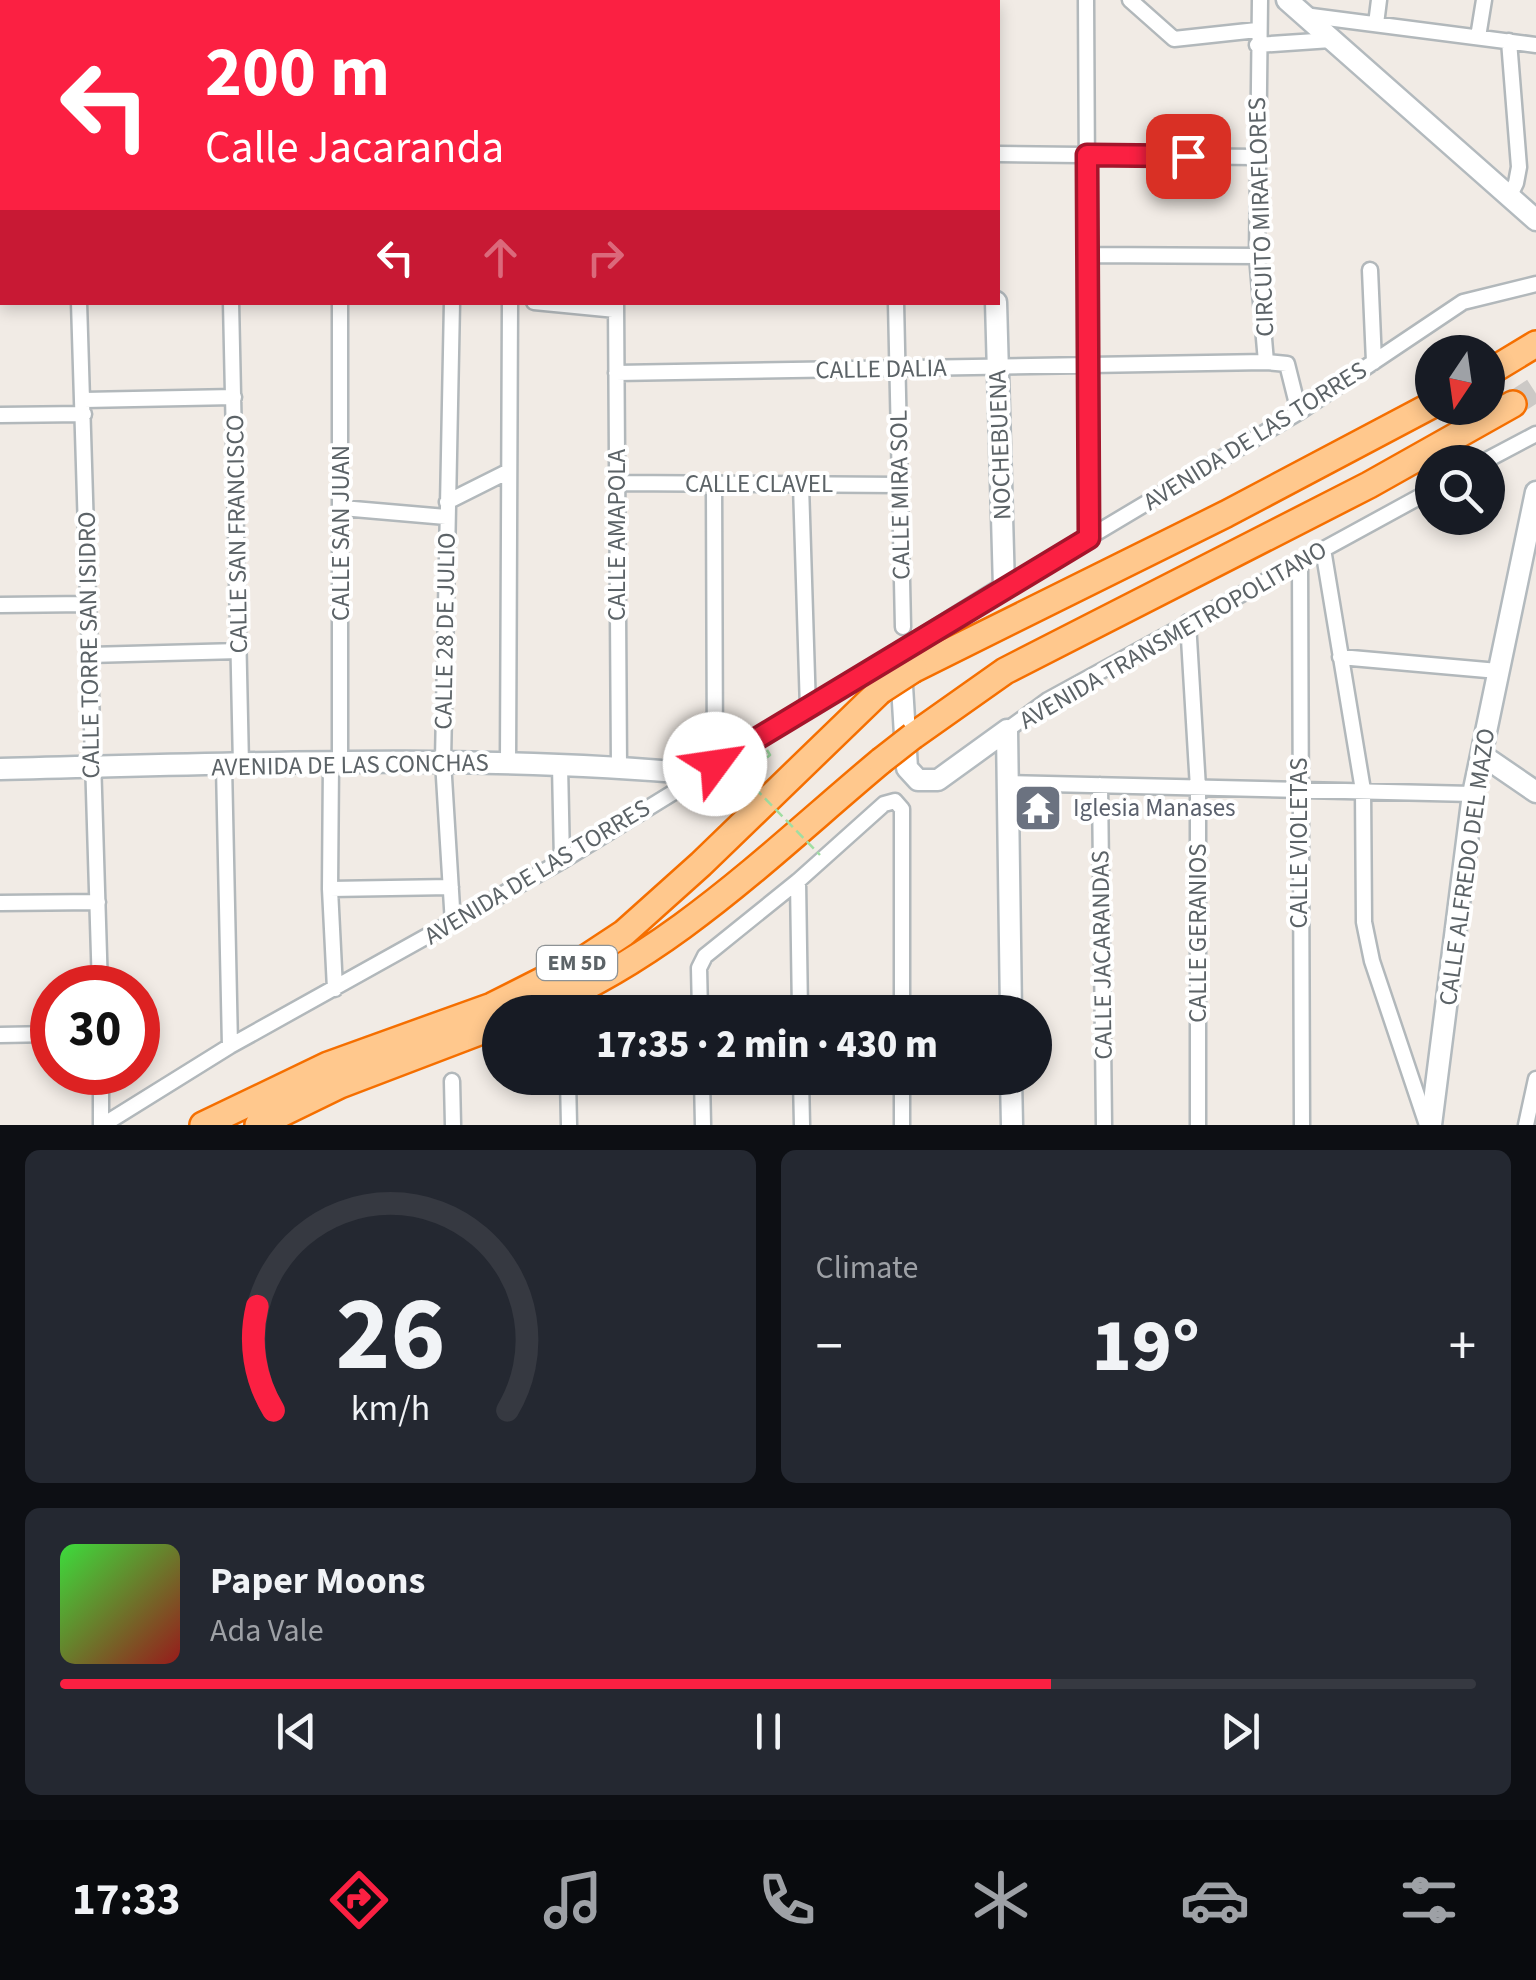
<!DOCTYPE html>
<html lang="en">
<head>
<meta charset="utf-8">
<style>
	body { margin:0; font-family:"Source Sans 3",sans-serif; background:#242831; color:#f1f3f6; height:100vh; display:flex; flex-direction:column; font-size:38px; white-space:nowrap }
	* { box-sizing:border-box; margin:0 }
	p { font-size:32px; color:#9ea1a6 }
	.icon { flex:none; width:55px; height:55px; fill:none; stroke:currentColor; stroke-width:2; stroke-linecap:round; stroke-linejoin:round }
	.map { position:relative; height:1125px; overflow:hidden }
	.panel { display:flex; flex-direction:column; gap:25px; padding:25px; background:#0d0f14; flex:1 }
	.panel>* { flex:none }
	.banner { position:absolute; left:0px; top:0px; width:1000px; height:305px; box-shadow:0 5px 15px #0003; background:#fb2042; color:#fff; overflow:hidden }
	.needle { width:65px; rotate:193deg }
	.tools { position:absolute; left:1415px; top:335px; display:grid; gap:20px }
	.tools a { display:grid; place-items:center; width:90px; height:90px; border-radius:50%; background:#171b24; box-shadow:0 5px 15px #0003; font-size:50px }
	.speed { position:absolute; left:30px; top:965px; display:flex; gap:20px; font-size:50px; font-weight:700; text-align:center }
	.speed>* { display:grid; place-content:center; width:130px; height:130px; border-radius:50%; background:#171b24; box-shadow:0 5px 15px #0003; line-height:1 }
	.speed .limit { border:15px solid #d22; background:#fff; color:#111 }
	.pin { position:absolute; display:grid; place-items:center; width:85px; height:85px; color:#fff; margin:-42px; border-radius:20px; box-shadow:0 5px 15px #0006 }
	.me { position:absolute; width:110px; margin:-55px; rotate:59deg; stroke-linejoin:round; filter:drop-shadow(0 0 8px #0008) }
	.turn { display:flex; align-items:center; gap:35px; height:210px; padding:0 40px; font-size:45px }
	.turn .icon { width:130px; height:130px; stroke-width:2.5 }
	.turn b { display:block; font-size:70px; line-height:85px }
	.lanes { display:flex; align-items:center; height:95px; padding:0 40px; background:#0003; justify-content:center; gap:50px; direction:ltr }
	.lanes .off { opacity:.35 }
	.big { font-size:75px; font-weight:800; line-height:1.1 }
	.panel .widget { flex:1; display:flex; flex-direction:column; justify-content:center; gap:15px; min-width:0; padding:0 35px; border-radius:15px; background:#242831 }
	.panel .dial { align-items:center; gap:0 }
	.dial svg { height:260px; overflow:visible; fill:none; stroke:#363941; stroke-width:7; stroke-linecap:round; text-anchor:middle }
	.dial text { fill:#f1f3f6; stroke:none }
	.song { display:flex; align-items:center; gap:30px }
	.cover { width:120px; height:120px; border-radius:15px; background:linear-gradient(135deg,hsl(120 70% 55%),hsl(0 70% 35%)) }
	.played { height:10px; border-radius:5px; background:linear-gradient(90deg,#fb2042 70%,#363941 70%) }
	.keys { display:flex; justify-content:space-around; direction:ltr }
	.heat { display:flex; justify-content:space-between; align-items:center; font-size:55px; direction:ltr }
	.panel .tiles { flex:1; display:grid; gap:25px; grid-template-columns:1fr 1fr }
	.widget:last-child { grid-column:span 2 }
	.trip { position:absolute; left:482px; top:995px; width:570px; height:100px; border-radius:50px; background:#171b24; box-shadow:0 5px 15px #0003; font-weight:800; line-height:100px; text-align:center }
	.tabs { display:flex; height:160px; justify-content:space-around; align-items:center; background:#090b0e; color:#9ea1a6 }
	.tabs .icon { width:70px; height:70px }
	.tabs .active { color:#fb2042 }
	.tabs b { font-size:45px; color:#f1f3f6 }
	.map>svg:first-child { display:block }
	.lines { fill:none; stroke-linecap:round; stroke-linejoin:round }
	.highway-tunnel { stroke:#ccc9c6; stroke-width:25; stroke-dasharray:25 12; stroke-linecap:butt }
	.street-casing { stroke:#b2b8bb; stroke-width:19 }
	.secondary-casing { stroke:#b3babe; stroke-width:25 }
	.highway-casing { stroke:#f56f00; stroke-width:30 }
	.path { stroke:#a0dea2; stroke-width:2.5; stroke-dasharray:10 5; stroke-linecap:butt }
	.street { stroke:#fff; stroke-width:14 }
	.secondary { stroke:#fff; stroke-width:20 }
	.highway { stroke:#ffc88d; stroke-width:25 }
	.highway-bridge-casing { stroke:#f56f00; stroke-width:30; stroke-linecap:butt }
	.path-bridge { stroke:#a0dea2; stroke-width:2.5; stroke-dasharray:10 5; stroke-linecap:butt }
	.highway-bridge { stroke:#ffc88d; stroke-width:25 }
	.route-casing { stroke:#a3152b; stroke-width:25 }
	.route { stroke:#fb2042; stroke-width:18 }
	.labels { text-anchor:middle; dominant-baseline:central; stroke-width:8; stroke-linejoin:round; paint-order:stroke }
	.shield { fill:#fff; stroke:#8d9295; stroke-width:2.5 }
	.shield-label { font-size:22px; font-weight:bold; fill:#5c6367 }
	.street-label { font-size:25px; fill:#5c6367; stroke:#fff }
	.worship-label { font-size:25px; fill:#5b616d; stroke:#fff; text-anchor:start }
</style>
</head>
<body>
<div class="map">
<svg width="1536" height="1125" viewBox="0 0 1536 1125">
	<rect width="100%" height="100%" fill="#f1ebe5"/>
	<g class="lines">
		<path class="highway-tunnel" d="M 1513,404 L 1536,389"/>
		<g class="street-casing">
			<path id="street" d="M 15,0 L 15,2
				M 114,0 L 114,2
				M 267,0 L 268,2
				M 421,0 L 430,2
				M 591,0 L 592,2
				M 895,0 L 896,2
				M 1086,0 L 1089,538
				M 1130,0 L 1174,39 L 1257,30
				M 1260,0 L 1257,256 L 1266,362 L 1287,364 L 1299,412
				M 356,2 L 386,0
				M 682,2 L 683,0
				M 1304,15 L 1536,45
				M 1376,24 L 1379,0
				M 1478,37 L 1484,0
				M 1509,41 L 1519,167 L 1516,183 L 1509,197
				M 1257,45 L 1331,40
				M 998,154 L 1256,157
				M 0,247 L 2,247
				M 1087,255 L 1257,256
				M 1370,270 L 1374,362
				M 79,302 L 100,988
				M 231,302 L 241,765
				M 340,302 L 340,763
				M 452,302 L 443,761 L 453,924
				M 534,302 L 616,310
				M 616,302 L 619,767
				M 896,302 L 903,627
				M 616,373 L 1266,362
				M 84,400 L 234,397
				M 0,415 L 84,414
				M 1483,462 L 1536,434
				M 617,483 L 900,485
				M 714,484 L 715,764
				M 801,485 L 808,709
				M 447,502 L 509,471
				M 342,508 L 446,517
				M 1323,549 L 1363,790 L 1364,922 L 1372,961 L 1427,1125
				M 1300,560 L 1302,1125
				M 1004,588 L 1299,412 L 1463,302 L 1536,284
				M 0,605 L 88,604
				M 1188,622 L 1198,788 L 1198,1125
				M 89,655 L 239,651
				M 1340,657 L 1498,671
				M 1007,730 L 1048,700 L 1432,490
				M 331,762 L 330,889 L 335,989
				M 508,763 L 510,302
				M 560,765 L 562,861
				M 224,766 L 230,1046
				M 1008,783 L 1473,794
				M 1100,785 L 1104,1125
				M 798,881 L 800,1012
				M 330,889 L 451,887
				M 0,903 L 98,902
				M 700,1012 L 699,968 L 705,956 L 798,881 L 884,804 L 895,801 L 902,809 L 902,1012
				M 0,1035 L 52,1034
				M 101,1072 L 101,1125
				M 568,1078 L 569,1125
				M 702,1078 L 703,1125
				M 801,1078 L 802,1125
				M 902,1078 L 902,1125
				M 452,1081 L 453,1125
				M 103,1125 L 230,1046 L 562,861 L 900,653
				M 1526,1125 L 1536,1079"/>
		</g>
		<g class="secondary-casing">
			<path id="secondary" d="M 987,0 L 987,2
				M 1287,0 L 1536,220
				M 996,302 L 1004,588 L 900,653 L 907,768 L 918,780 L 938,780 L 1007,730
				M 1007,730 L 1011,1012
				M 1482,755 L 1536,792
				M 0,769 C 233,764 467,753 700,774
				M 1011,1078 L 1012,1125
				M 1431,1125 L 1473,794 L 1536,492"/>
		</g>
		<g class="highway-casing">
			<path id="highway" d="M 1488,373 L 1536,344
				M 914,669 L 1226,514 L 1432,405
				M 913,736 L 1005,671 L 1369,485 L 1513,404
				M 530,1012 C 665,960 771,853 881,761
				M 203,1125 L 328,1065 L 492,1006 L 583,960 L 624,933 L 701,864 L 880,691
				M 258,1125 L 340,1085 L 500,1024"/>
		</g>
		<path class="path" d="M 744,777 L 770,755 L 767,750"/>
		<use href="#street" class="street"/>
		<use href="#secondary" class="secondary"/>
		<use href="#highway" class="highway"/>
		<g class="highway-bridge-casing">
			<path id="highway-bridge" d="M 880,691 L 914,669
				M 881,761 L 913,736"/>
		</g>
		<path class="path-bridge" d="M 744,777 L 820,855"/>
		<use href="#highway-bridge" class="highway-bridge"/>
	</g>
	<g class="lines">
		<g class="route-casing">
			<path id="route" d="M 715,764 L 1089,538 L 1087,155 L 1188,156"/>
		</g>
		<use href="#route" class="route"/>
	</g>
	<defs>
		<g id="temple-square" transform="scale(2.5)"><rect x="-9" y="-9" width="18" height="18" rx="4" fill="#6b7280" stroke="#fff"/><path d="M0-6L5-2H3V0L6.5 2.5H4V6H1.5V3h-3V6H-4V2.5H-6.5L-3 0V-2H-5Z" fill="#fff"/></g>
	</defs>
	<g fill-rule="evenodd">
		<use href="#temple-square" x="1038" y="808"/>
	</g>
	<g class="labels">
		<rect class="shield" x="537" y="946" width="80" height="34" rx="8"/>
		<g class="shield-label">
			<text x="577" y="963">EM 5D</text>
		</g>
		<g class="street-label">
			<text transform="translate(1261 217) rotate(-92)">CIRCUITO MIRAFLORES</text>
			<text transform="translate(881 369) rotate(-1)">CALLE DALIA</text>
			<text transform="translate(1255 436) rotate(-32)">AVENIDA DE LAS TORRES</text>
			<text transform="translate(1000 445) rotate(-92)">NOCHEBUENA</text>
			<text x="759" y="484">CALLE CLAVEL</text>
			<text transform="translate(900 495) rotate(-91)">CALLE MIRA SOL</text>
			<text transform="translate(341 533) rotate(-90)">CALLE SAN JUAN</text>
			<text transform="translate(237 534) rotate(-91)">CALLE SAN FRANCISCO</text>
			<text transform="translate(617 535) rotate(-90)">CALLE AMAPOLA</text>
			<text transform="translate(445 631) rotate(-89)">CALLE 28 DE JULIO</text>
			<text transform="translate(1173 635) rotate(-30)">AVENIDA TRANSMETROPOLITANO</text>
			<text transform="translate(89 645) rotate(-91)">CALLE TORRE SAN ISIDRO</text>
			<text transform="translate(350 765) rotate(-1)">AVENIDA DE LAS CONCHAS</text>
			<text transform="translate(1299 843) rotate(-90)">CALLE VIOLETAS</text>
			<text transform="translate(1467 867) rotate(-82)">CALLE ALFREDO DEL MAZO</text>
			<text transform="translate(537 872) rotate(-31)">AVENIDA DE LAS TORRES</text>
			<text transform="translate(1198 933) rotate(-90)">CALLE GERANIOS</text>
			<text transform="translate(1102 955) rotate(-91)">CALLE JACARANDAS</text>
		</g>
		<g class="worship-label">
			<text x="1073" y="808">Iglesia Manases</text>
		</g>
	</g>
</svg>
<div class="tools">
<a><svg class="needle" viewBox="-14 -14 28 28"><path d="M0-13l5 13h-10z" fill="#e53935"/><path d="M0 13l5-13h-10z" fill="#9ea1a6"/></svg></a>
<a><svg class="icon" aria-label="search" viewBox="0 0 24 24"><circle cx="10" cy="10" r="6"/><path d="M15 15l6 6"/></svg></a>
</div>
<div class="speed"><div class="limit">30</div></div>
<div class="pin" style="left:1188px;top:156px;background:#d93025"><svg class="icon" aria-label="arrive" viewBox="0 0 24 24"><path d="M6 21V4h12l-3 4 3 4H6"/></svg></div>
<svg class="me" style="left:715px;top:764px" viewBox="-20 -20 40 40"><circle r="19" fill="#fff"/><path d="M0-13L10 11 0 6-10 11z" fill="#fb2042"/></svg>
<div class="trip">17:35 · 2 min · 430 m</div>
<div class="banner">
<div class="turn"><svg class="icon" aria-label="left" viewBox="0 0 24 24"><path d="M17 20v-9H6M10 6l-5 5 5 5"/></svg><div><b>200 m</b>Calle Jacaranda</div></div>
<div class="lanes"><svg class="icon" aria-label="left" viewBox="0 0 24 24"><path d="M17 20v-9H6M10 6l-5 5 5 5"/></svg><svg class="icon off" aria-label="ahead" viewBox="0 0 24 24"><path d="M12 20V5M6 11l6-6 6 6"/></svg><svg class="icon off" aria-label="right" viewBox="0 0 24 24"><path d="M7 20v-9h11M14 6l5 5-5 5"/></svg></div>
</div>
</div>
<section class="panel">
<div class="tiles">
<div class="widget dial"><svg viewBox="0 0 100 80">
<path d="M14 69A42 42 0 1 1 86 69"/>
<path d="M14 69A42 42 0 0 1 9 37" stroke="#fb2042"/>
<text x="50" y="56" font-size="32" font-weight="700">26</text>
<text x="50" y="72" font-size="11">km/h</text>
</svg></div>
<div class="widget"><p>Climate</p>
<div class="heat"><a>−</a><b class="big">19°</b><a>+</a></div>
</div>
<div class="widget">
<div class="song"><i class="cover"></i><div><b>Paper Moons</b><p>Ada Vale</p></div></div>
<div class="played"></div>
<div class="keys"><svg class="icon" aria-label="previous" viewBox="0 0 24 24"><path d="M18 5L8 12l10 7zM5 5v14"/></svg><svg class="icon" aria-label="pause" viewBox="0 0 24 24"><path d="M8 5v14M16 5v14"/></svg><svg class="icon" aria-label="next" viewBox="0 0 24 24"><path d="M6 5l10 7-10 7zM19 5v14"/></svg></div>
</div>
</div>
</section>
<nav class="tabs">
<b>17:33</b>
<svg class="icon active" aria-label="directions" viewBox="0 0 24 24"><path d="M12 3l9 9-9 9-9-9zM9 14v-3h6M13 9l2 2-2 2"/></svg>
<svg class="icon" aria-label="music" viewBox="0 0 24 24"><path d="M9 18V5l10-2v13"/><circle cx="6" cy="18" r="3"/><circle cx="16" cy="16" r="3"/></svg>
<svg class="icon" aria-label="phone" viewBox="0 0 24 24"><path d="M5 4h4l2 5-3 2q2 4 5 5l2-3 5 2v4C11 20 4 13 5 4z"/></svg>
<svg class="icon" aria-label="climate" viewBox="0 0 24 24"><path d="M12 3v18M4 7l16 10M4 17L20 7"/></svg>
<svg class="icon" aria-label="car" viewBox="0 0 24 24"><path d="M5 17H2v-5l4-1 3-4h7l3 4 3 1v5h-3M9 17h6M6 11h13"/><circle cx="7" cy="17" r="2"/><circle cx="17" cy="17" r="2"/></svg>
<svg class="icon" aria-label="filters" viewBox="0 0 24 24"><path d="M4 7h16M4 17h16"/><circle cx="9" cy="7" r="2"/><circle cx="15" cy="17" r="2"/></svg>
</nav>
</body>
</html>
